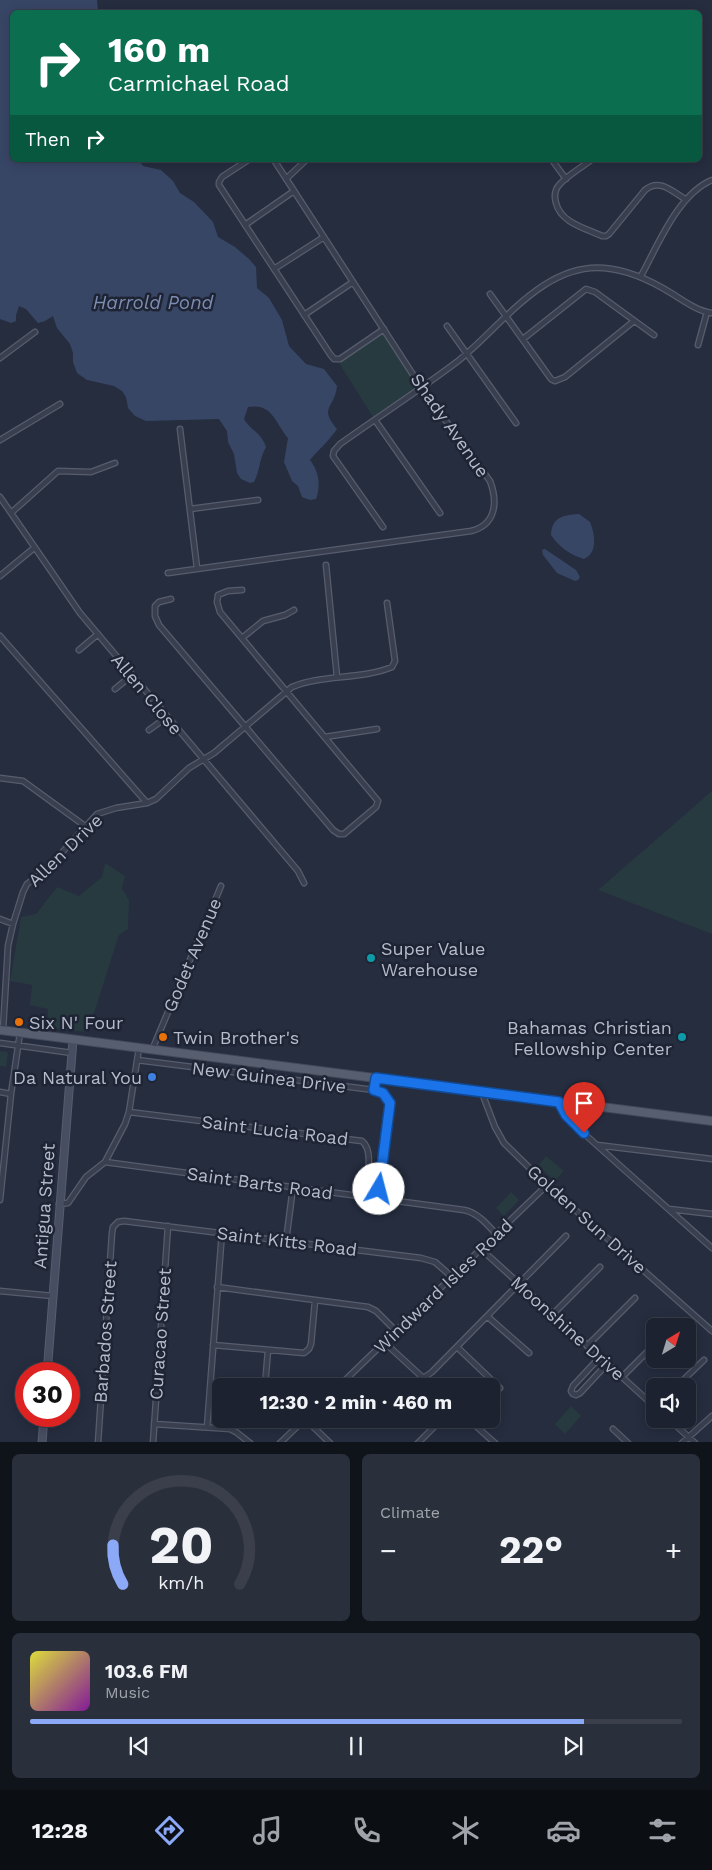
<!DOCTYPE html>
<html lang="en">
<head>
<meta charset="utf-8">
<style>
	body { margin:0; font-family:"Work Sans",sans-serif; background:#292f3b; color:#f1f3f6; height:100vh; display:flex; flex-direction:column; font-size:19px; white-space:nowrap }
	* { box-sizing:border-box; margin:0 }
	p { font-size:16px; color:#a0a4aa }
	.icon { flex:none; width:28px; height:28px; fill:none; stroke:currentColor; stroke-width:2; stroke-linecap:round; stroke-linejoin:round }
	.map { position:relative; height:1442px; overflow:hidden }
	.side { display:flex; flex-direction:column; gap:12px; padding:12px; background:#0f131a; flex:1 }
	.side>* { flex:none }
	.top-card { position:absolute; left:10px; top:10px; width:692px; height:152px; border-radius:8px; box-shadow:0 2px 12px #0003,0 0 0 1px #3a3f4b; background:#0b6e4f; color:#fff; overflow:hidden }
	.needle { width:32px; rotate:38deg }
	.tools { position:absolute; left:646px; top:1318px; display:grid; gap:10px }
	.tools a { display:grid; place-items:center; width:50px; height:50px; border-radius:8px; background:#1c222f; box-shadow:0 2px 12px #0003,0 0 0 1px #3a3f4b; font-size:25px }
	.speed { position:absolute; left:15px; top:1362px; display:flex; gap:10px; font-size:25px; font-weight:700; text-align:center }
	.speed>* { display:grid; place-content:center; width:65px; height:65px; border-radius:50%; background:#1c222f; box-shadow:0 2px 12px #0003,0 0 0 1px #3a3f4b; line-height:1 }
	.speed .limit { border:8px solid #d22; background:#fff; color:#111 }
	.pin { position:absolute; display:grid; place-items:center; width:42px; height:42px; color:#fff; margin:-51px -21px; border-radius:50% 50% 50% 0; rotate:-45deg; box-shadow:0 0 5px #0007 }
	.pin .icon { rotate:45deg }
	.me { position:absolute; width:55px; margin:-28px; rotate:8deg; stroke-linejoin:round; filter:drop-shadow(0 0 4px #0008) }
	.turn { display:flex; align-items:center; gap:18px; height:105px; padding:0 15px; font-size:22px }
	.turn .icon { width:65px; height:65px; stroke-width:2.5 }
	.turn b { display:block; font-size:35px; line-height:42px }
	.then { display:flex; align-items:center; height:48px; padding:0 15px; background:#0003; gap:10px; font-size:19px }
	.big { font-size:38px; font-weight:700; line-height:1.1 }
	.side .tile { flex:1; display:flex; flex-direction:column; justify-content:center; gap:8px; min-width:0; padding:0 18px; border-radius:8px; background:#292f3b }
	.side .dial { align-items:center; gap:0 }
	.dial svg { height:130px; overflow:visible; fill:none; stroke:#3a3f4b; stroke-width:7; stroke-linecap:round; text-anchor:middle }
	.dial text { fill:#f1f3f6; stroke:none }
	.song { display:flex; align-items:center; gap:15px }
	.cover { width:60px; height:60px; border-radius:8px; background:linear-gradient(135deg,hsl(60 70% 55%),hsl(290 70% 35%)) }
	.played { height:5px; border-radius:2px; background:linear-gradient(90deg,#8ca9f8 85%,#3a3f4b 85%) }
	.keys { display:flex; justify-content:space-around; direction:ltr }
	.heat { display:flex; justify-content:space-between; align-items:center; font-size:28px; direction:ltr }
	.side .tiles { flex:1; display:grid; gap:12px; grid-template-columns:1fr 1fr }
	.tile:last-child { grid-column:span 2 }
	.trip { position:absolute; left:212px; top:1378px; width:288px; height:50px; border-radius:8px; background:#1c222f; box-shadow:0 2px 12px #0003,0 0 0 1px #3a3f4b; font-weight:700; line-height:50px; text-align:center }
	.tabs { display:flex; height:80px; justify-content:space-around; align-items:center; background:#0b0e13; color:#a0a4aa }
	.tabs .icon { width:35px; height:35px }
	.tabs .active { color:#8ca9f8 }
	.tabs b { font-size:22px; color:#f1f3f6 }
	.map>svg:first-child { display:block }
	.green { fill:#273a40 }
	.water { fill:#384666 }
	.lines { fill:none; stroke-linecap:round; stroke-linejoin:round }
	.street-casing { stroke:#575d6d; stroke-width:7 }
	.secondary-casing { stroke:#575d6d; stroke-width:9 }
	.primary-casing { stroke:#424858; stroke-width:10 }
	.street { stroke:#393f4f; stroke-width:4.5 }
	.secondary { stroke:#474e62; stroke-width:7 }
	.primary { stroke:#575e6f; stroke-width:8 }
	.route-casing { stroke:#114b97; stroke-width:12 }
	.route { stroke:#1a73e8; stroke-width:9 }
	.culture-dot { fill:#0f9aa8; stroke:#1e2434; stroke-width:2 }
	.food-dot { fill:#e8710a; stroke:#1e2434; stroke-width:2 }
	.shop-dot { fill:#3f7fe0; stroke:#1e2434; stroke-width:2 }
	.labels { text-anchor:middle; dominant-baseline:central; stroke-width:5; stroke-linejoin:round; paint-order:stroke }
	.street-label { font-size:18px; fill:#b5bbca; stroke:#1e2434 }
	.poi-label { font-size:18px; fill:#b5bbca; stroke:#1e2434; text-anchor:start }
	.water-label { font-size:19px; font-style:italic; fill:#7c8db2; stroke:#1e2434 }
</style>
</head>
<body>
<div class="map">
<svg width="712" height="1443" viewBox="0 0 712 1443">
	<rect width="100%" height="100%" fill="#252d3f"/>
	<path class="green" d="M 383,333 L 418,386 L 373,417 L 339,363 Z
		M 712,791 L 712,934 L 598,890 Z
		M 105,863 L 125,876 L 122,888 L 129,900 L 128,929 L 119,935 L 88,1032 L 47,1028 L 48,1009 L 30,1005 L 32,985 L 10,981 L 21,917 L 36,914 L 57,887 L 79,896 L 102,877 Z
		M 0,1051 L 8,1052 L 6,1067 L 0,1066 Z
		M 546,1156 L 564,1171 L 555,1181 L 538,1166 Z
		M 511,1192 L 519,1200 L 504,1216 L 496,1208 Z
		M 571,1406 L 581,1416 L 565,1434 L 555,1424 Z"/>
	<path class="water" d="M 0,0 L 97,0 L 98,12 L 12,12 L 12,160 L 139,160 L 143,166 L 161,170 L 173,181 L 180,193 L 194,202 L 213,222 L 218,237 L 235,247 L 249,259 L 256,267 L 257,288 L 269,298 L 282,320 L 289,346 L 306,364 L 324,369 L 337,386 C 335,408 318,407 337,429 C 329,441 319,449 310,460 C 319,472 321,485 316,499 L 310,500 L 302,497 L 298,486 L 292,481 L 284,462 L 288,438 C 275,423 273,403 248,407 L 244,419 C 251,431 261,432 266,447 C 259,459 260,471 254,482 L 250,483 L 241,479 L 237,473 L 234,454 L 228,442 L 227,431 L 219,419 L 146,421 L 135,416 L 128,408 L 126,397 L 122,391 L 114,386 L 87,380 L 77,373 L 73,362 L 73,353 L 70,344 L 57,328 L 53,316 L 45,321 L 38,323 L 26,309 L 19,306 L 16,315 L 16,321 L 11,323 L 0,319 Z
		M 579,514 L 590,522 C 595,534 598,553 584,559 C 570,555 559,547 551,535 C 552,517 563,515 579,514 Z
		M 545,549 L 576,570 L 580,577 L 578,580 L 575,581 L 557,573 L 543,555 L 542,550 Z"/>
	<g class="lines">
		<g class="street-casing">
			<path id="street" d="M 248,160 L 222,177 L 219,182 L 219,185 L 330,354 L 334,359 L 340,359 L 384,329
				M 552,160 L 566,179
				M 591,160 C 581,168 568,175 560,184 C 555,189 554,196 556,203 C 561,223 585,228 602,236 L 606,236 L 609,234 L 645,190 C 659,178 672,191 685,199
				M 286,179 L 306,160
				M 245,225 L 294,191
				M 274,269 L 324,237
				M 641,276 C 658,245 678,194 712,180
				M 490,294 L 551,379 L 555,381 L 565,377 L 634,321
				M 304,315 L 353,282
				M 447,326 L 516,423
				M 523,339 L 586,289 L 595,292 L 654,335
				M 698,345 L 707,312
				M 0,358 L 35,332
				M 375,420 L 440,513
				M 180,429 L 197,568
				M 0,440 L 60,404
				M 0,497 L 80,613 L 298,871 L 304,883
				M 190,509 L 258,500
				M 11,513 L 58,471 L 91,472 L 115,463
				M 383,527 L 333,456 L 334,451 L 340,444 C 379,416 420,390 458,361 C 501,327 543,263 604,268 C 629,270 650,280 671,293 C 684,301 697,311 712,313
				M 326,565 L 337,677
				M 168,573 L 471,531 C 496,525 498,502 490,481 L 421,387 L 274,160
				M 0,576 L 34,548
				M 171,599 L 159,602 L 155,606 L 155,616 L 159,625 L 333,830 L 339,834 L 344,834 L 376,807 L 378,801 L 220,612 L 217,602 L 218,595 L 228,591 L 242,590
				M 0,636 L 147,803
				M 242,638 L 263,621 L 285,615 L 294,610
				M 79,650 L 98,634
				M 115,689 L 132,675
				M 149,730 L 167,717
				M 325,737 L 377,729
				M 0,778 L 23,781 L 85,826
				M 0,919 L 13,924
				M 3,1030 L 8,946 L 13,924 L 23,892 L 27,884 L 47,869 L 97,814 L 116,808 L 147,803 L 156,799 L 189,768 L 214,753 L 292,687 C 323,674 361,680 392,667 L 395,661 L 387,603
				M 0,1043 L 72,1053
				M 152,1050 L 221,886
				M 137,1060 L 374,1090 C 383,1092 389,1096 390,1106 L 378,1198
				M 0,1092 L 11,1094
				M 482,1093 L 495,1127 L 504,1143 L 547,1185 L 712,1331
				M 559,1102 L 563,1111 L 571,1122 L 712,1248
				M 129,1112 L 362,1141 C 375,1151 366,1182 364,1196
				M 597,1145 L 712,1159
				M 105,1162 L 464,1210 C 478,1213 487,1224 496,1234
				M 0,1200 L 11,1094 L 20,1033
				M 59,1204 L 68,1203 L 86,1177 L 105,1162 L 125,1124 L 129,1112 L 139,1048
				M 669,1209 L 712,1214
				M 286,1241 L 293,1187
				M 481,1249 L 655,1407
				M 217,1287 L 368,1307 L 376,1311 L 396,1331
				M 0,1291 L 53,1296
				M 552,1315 L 600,1267
				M 488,1317 L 529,1353
				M 672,1326 L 673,1325
				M 384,1342 L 432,1386
				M 213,1345 L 304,1353 L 309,1349 L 311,1344 L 315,1301
				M 587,1346 L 635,1298
				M 457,1347 L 500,1388
				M 600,1357 L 573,1386 L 571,1391 L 573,1394 L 576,1395 L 580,1393 L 607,1364
				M 622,1377 L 655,1344
				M 265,1386 L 268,1350
				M 339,1386 L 547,1185
				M 412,1386 L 432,1372 L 566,1236
				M 677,1386 L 704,1360
				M 305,1419 L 330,1443
				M 468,1419 L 495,1443
				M 669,1419 L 695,1443
				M 154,1424 L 230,1429 L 236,1432 L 250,1443
				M 371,1425 L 378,1419
				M 207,1427 L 222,1232
				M 613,1429 L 628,1443
				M 98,1443 L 112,1233 L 113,1227 L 118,1222 L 124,1221 L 421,1258 L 435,1262 L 451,1276
				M 153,1443 L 168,1226
				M 280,1443 L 305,1419
				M 418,1443 L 442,1419
				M 682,1443 L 712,1416"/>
		</g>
		<g class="secondary-casing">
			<path id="secondary" d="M 47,1374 L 73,1040
				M 42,1443 L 44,1416"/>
		</g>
		<g class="primary-casing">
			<path id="primary" d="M 0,1030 L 712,1121"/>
		</g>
		<use href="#street" class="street"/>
		<use href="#secondary" class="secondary"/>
		<use href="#primary" class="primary"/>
	</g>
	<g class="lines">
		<g class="route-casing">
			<path id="route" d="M 379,1189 L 390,1103 L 383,1093 L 374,1090 L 376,1078 L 559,1102 L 566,1115 L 584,1133"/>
		</g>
		<use href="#route" class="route"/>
	</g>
	<g class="culture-dot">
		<circle cx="371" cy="958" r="5"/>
		<circle cx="682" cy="1037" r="5"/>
	</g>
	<g class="food-dot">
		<circle cx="19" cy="1022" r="5"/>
		<circle cx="163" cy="1037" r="5"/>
	</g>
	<circle class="shop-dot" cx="152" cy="1077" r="5"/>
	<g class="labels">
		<g class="street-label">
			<text transform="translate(450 425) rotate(55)">Shady Avenue</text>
			<text transform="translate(147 694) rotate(50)">Allen Close</text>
			<text transform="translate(65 850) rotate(-44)">Allen Drive</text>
			<text transform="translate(192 955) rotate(-67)">Godet Avenue</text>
			<text transform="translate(269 1077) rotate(7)">New Guinea Drive</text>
			<text transform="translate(275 1130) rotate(7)">Saint Lucia Road</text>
			<text transform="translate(260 1183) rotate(8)">Saint Barts Road</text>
			<text transform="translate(44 1206) rotate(-86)">Antigua Street</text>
			<text transform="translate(587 1219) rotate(42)">Golden Sun Drive</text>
			<text transform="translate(287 1241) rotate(7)">Saint Kitts Road</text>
			<text transform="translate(443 1286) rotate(-44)">Windward Isles Road</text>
			<text transform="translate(568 1328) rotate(42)">Moonshine Drive</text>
			<text transform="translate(105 1332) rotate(-86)">Barbados Street</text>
			<text transform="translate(160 1334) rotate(-86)">Curacao Street</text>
		</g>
		<g class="poi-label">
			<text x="381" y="948">Super Value<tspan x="381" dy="21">Warehouse</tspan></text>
			<text x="29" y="1022">Six N' Four</text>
			<text x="672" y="1027" text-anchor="end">Bahamas Christian<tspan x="672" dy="21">Fellowship Center</tspan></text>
			<text x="173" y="1037">Twin Brother's</text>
			<text x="142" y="1077" text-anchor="end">Da Natural You</text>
		</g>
		<g class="water-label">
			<text x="153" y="302">Harrold Pond</text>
		</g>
	</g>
</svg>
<div class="tools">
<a><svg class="needle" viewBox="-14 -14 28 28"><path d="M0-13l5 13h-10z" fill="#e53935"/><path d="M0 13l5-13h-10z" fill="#a0a4aa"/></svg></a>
<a><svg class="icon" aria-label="sound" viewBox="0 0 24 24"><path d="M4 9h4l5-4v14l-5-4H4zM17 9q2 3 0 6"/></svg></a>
</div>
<div class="speed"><div class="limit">30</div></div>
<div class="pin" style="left:584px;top:1133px;background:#d93025"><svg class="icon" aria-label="arrive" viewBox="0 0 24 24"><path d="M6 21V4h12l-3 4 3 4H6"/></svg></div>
<svg class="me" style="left:379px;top:1189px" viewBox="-20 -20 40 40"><circle r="19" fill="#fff"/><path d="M0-13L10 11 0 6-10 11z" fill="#1a73e8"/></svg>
<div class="trip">12:30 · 2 min · 460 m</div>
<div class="top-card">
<div class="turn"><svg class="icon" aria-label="right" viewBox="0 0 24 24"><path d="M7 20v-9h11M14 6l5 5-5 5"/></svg><div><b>160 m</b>Carmichael Road</div></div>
<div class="then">Then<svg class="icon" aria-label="right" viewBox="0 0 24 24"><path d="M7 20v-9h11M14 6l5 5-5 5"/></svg></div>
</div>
</div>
<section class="side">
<div class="tiles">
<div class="tile dial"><svg viewBox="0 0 100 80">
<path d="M14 69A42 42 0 1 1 86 69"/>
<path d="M14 69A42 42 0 0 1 8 45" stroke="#8ca9f8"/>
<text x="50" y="56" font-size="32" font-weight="700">20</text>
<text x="50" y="72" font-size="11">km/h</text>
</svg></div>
<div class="tile"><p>Climate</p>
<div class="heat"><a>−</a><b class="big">22°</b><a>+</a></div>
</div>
<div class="tile">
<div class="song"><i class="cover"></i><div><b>103.6 FM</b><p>Music</p></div></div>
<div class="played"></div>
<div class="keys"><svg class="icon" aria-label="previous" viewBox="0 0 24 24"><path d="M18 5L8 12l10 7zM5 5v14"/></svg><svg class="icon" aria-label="pause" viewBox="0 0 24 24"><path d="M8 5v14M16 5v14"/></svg><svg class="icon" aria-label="next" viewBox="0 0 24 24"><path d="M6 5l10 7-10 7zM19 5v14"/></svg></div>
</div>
</div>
</section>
<nav class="tabs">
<b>12:28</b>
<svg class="icon active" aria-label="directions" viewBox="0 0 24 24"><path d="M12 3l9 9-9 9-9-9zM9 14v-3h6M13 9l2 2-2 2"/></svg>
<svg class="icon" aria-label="music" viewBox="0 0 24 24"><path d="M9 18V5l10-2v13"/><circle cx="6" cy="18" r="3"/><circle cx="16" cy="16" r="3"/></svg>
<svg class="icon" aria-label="phone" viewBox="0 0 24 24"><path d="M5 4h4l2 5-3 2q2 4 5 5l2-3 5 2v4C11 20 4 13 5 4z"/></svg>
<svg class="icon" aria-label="climate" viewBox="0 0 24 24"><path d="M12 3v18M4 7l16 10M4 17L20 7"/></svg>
<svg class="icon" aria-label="car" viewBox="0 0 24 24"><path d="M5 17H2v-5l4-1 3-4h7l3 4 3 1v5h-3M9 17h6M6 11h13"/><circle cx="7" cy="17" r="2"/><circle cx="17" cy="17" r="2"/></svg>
<svg class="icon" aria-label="filters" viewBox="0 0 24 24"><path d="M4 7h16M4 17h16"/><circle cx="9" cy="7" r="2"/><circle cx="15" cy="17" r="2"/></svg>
</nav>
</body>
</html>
